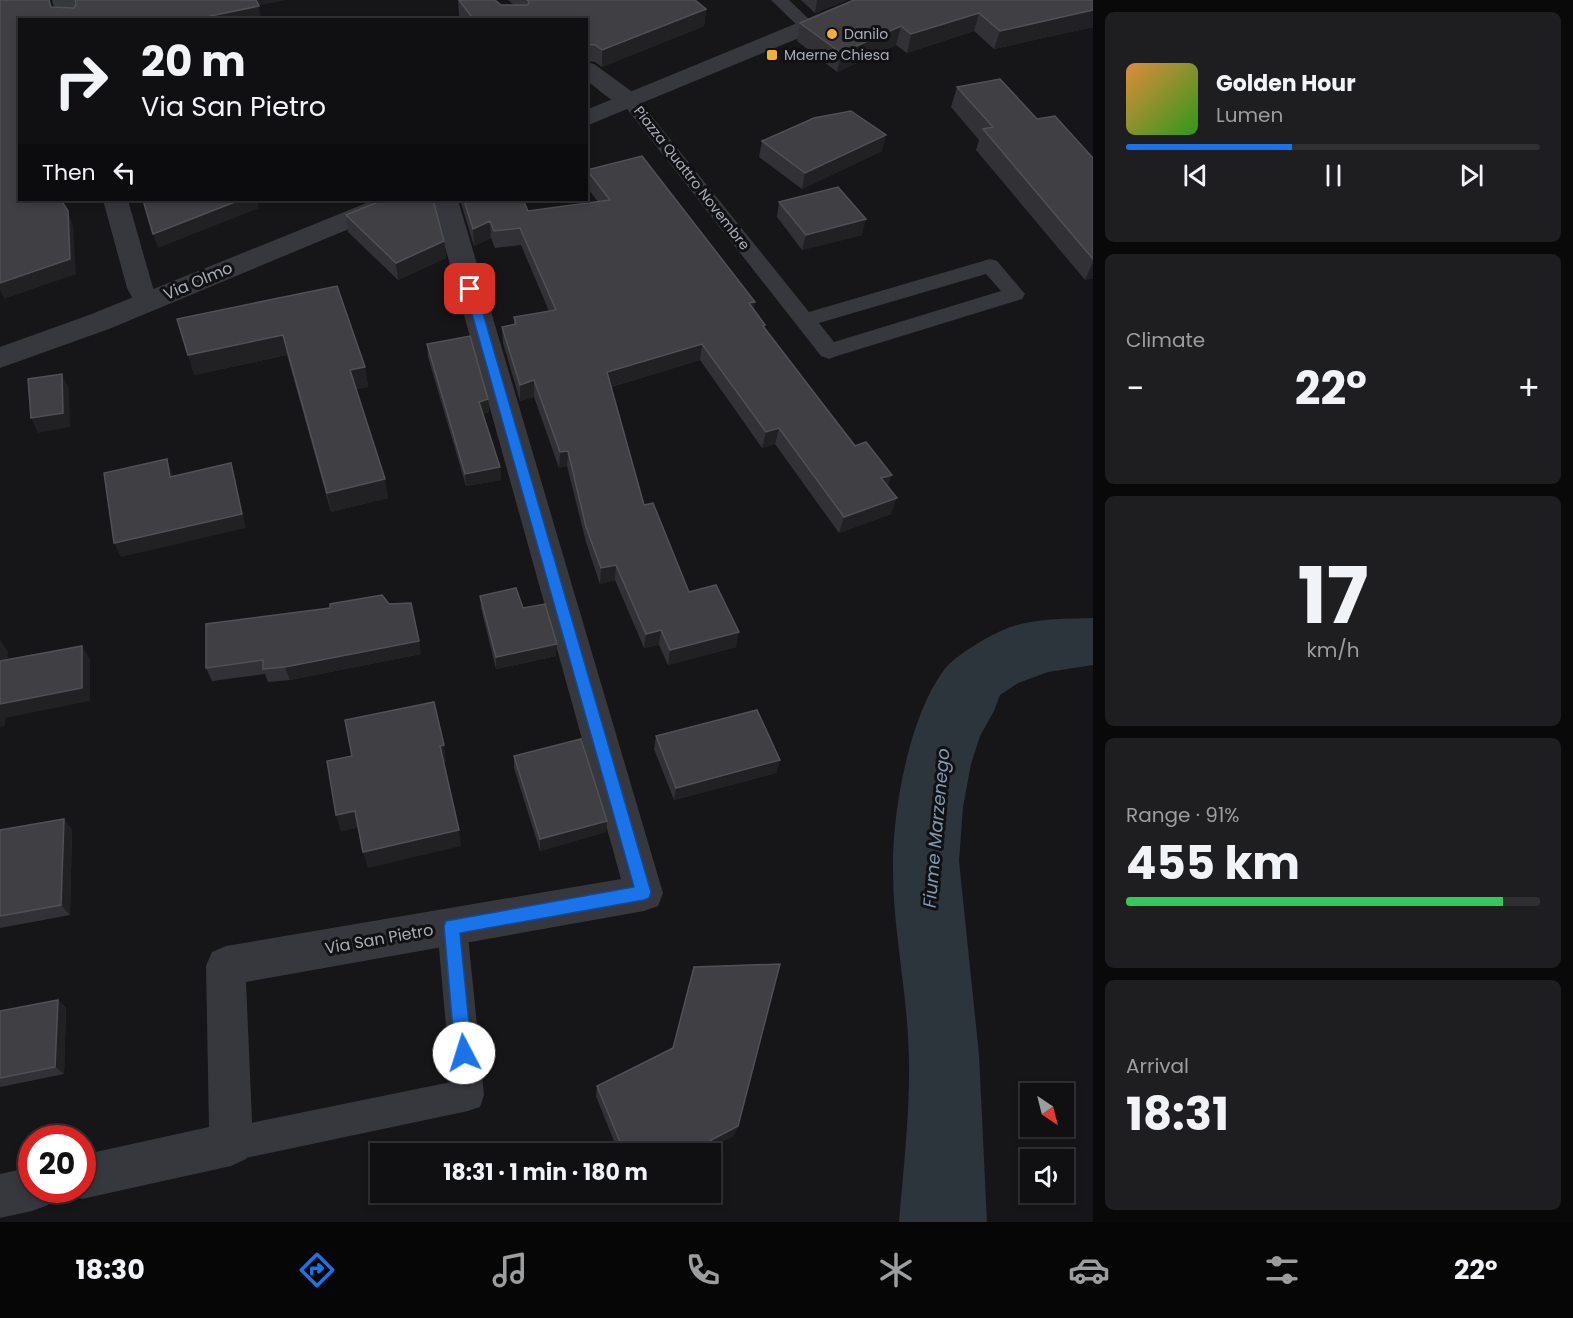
<!DOCTYPE html>
<html lang="en">
<head>
<meta charset="utf-8">
<style>
	body { margin:0; font-family:Poppins,sans-serif; background:#1e1e20; color:#f1f3f6; height:100vh; display:flex; flex-direction:column; font-size:22px; white-space:nowrap }
	* { box-sizing:border-box; margin:0 }
	p { font-size:20px; color:#9c9d9f }
	.icon { flex:none; width:33px; height:33px; fill:none; stroke:currentColor; stroke-width:2; stroke-linecap:round; stroke-linejoin:round }
	.map { position:relative; flex:1; overflow:hidden }
	.panel { display:flex; flex-direction:column; gap:12px; padding:12px; background:#09090a; width:480px }
	.panel>* { flex:none }
	.guide { position:absolute; left:18px; top:18px; width:570px; height:183px; border-radius:0px; box-shadow:0 3px 9px #0003,0 0 0 2px #303032; background:#101012; color:#f1f3f6; overflow:hidden }
	.needle { width:39px; rotate:145deg }
	.buttons { position:absolute; left:1020px; top:1083px; display:grid; gap:12px }
	.buttons a { display:grid; place-items:center; width:54px; height:54px; border-radius:0px; background:#101012; box-shadow:0 3px 9px #0003,0 0 0 2px #303032; font-size:30px }
	.speed { position:absolute; left:18px; top:1125px; display:flex; gap:12px; font-size:30px; font-weight:700; text-align:center }
	.speed>* { display:grid; place-content:center; width:78px; height:78px; border-radius:50%; background:#101012; box-shadow:0 3px 9px #0003,0 0 0 2px #303032; line-height:1 }
	.speed .limit { border:9px solid #d22; background:#fff; color:#111 }
	.pin { position:absolute; display:grid; place-items:center; width:51px; height:51px; color:#fff; margin:-26px; border-radius:12px; box-shadow:0 3px 9px #0006 }
	.me { position:absolute; width:66px; margin:-33px; rotate:355deg; stroke-linejoin:round; filter:drop-shadow(0 0 4px #0008) }
	.turn { display:flex; align-items:center; gap:21px; height:126px; padding:0 24px; font-size:27px }
	.turn .icon { width:78px; height:78px; stroke-width:2.5 }
	.turn b { display:block; font-size:42px; line-height:51px }
	.then { display:flex; align-items:center; height:57px; padding:0 24px; background:#0003; gap:12px; font-size:22px }
	.big { font-size:45px; font-weight:700; line-height:1.1 }
	.panel .card { flex:1; display:flex; flex-direction:column; justify-content:center; gap:9px; min-width:0; padding:0 21px; border-radius:9px; background:#1e1e20 }
	.panel .dial { align-items:center; gap:0 }
	.dial b { font-size:78px; line-height:1 }
	.song { display:flex; align-items:center; gap:18px }
	.cover { width:72px; height:72px; border-radius:9px; background:linear-gradient(135deg,hsl(30 70% 55%),hsl(110 70% 35%)) }
	.played { height:6px; border-radius:3px; background:linear-gradient(90deg,#1a73e8 40%,#303032 40%) }
	.keys { display:flex; justify-content:space-around; direction:ltr }
	.heat { display:flex; justify-content:space-between; align-items:center; font-size:33px; direction:ltr }
	.charge { height:9px; border-radius:4px; background:linear-gradient(90deg,#34c759 91%,#303032 0) }
	.trip { position:absolute; left:370px; top:1143px; width:351px; height:60px; border-radius:0px; background:#101012; box-shadow:0 3px 9px #0003,0 0 0 2px #303032; font-weight:700; line-height:60px; text-align:center }
	.menu { display:flex; height:96px; justify-content:space-around; align-items:center; background:#060607; color:#9c9d9f }
	.menu .icon { width:42px; height:42px }
	.menu .current { color:#1a73e8 }
	.menu b { font-size:27px; color:#f1f3f6 }
	main { display:flex; flex:1; min-height:0 }
	.map>svg:first-child { display:block }
	.water { fill:#2c353c }
	.lines { fill:none; stroke-linecap:round; stroke-linejoin:round }
	.service { fill:#37383d; fill-rule:evenodd }
	.minor { fill:#37383d; fill-rule:evenodd }
	.tertiary { fill:#37383d; fill-rule:evenodd }
	.wall { fill:#323236 }
	.shaded-wall { fill:#212124 }
	.building { fill:#3f3f44; stroke:#4f5156; stroke-width:1.5 }
	.route { fill:#1a73e8; stroke:#114b97; stroke-width:1.5 }
	.poi-dot { fill:#f2b134; stroke:#111113; stroke-width:2 }
	.labels { text-anchor:middle; dominant-baseline:central; stroke-width:6; stroke-linejoin:round; paint-order:stroke }
	.far-poi-label { font-size:14px; fill:#a8adb8; stroke:#111113; text-anchor:start }
	.far-street-label { font-size:14px; fill:#a8adb8; stroke:#111113 }
	.street-label { font-size:16px; fill:#a8adb8; stroke:#111113 }
	.water-label { font-size:18px; font-style:italic; fill:#7f9bb3; stroke:#111113 }
</style>
</head>
<body>
<main>
<div class="map">
<svg width="1093" height="1222" viewBox="0 0 1093 1222">
	<rect width="100%" height="100%" fill="#161618"/>
	<path class="water" d="M 1093,618 L 1093,665 L 1048,672 L 1018,683 L 1000,695 L 994,711 L 980,736 L 971,764 L 963,807 L 959,861 L 979,1055 L 987,1222 L 899,1222 C 904,1161 912,1098 908,1036 C 905,981 893,926 893,870 C 892,812 909,717 944,670 C 954,656 987,637 1003,630 C 1030,618 1064,619 1093,618 Z"/>
	<g class="lines">
		<path class="service" d="M 771,0 L 789,0 L 816,26 L 808,31 L 802,30 Z
			M 630,96 L 636,97 L 809,312 L 990,259 L 997,261 L 1025,294 L 1022,299 L 837,356 L 829,359 L 821,356 L 624,105 L 621,101 L 624,97 ZM 986,274 L 1001,291 L 834,342 L 819,323 Z
			M 452,911 L 463,916 L 467,926 L 484,1095 L 480,1107 L 468,1111 L 231,1161 L 219,1156 L 214,1144 L 219,1132 L 231,1127 L 451,1082 L 437,926 L 441,916 Z"/>
		<path class="minor" d="M 52,0 L 74,0 L 79,20 L 57,20 Z
			M 586,62 L 594,64 L 638,96 L 642,101 L 638,106 C 619,111 601,91 586,80 Z
			M 103,200 L 128,200 L 153,288 L 162,302 L 158,308 L 148,311 L 138,308 L 127,288 Z
			M 432,200 L 458,200 L 663,893 L 658,906 L 644,911 L 246,982 L 253,1144 L 246,1159 L 231,1166 L 82,1199 L 67,1192 L 65,1190 L 82,1190 L 82,1155 L 209,1127 L 206,966 L 212,952 L 226,946 L 621,879 Z
			M 32,1167 L 32,1190 L 54,1190 L 48,1205 L 32,1211 L 0,1218 L 0,1174 Z"/>
		<path class="tertiary" d="M 853,0 L 882,0 L 879,5 L 586,126 L 586,110 Z
			M 374,200 L 408,200 L 404,206 L 109,329 L 0,368 L 0,347 L 89,315 Z"/>
	</g>
	<path class="wall" d="M 458,0 L 495,0 L 501,5 L 514,5 L 508,0 L 695,0 L 706,9 L 704,26 L 602,67 L 595,62 L 586,61 L 586,20 L 462,20 L 459,15 Z
		M 801,0 L 847,0 L 815,13 Z
		M 1093,0 L 1093,27 L 994,49 L 974,31 L 907,53 L 896,45 L 837,72 L 797,41 L 800,23 Z
		M 957,87 L 1037,119 L 1093,158 L 1093,278 L 1085,280 L 976,150 L 979,140 L 951,107 Z
		M 762,141 L 882,151 L 802,189 L 759,157 Z
		M 587,170 L 753,309 L 765,325 L 764,329 L 888,486 L 891,514 L 839,533 L 775,444 L 762,448 L 700,360 L 611,387 L 644,505 L 689,592 L 736,647 L 668,665 L 659,645 L 644,648 L 615,580 L 600,584 L 586,542 L 567,466 L 559,468 L 534,397 L 520,401 L 503,343 L 502,327 L 514,324 L 514,317 L 549,311 L 521,245 L 495,248 L 491,238 L 474,246 L 460,200 L 523,200 L 528,211 L 598,202 L 587,187 Z
		M 779,202 L 862,235 L 802,250 L 777,217 Z
		M 346,215 L 444,241 L 446,258 L 398,280 L 348,232 Z
		M 337,286 L 365,367 L 368,387 L 356,389 L 388,498 L 331,512 L 287,355 L 194,375 Z
		M 427,344 L 488,399 L 489,412 L 483,414 L 500,467 L 501,480 L 466,486 L 428,357 Z
		M 480,596 L 523,608 L 556,656 L 496,669 L 481,608 Z
		M 206,624 L 421,654 L 290,680 L 268,682 L 265,674 L 212,681 L 206,668 Z
		M 656,736 L 780,760 L 776,773 L 674,800 L 654,749 Z
		M 514,756 L 606,832 L 540,851 L 514,768 Z
		M 64,819 L 72,830 L 70,915 L 0,928 L 0,830 Z
		M 694,967 L 738,1126 L 733,1136 L 698,1154 L 619,1154 L 596,1096 L 597,1086 L 673,1048 Z
		M 58,1000 L 66,1008 L 64,1074 L 0,1087 L 0,1011 Z"/>
	<path class="shaded-wall" d="M 253,0 L 287,0 L 255,6 Z
		M 817,0 L 847,0 L 815,13 Z
		M 259,6 L 261,20 L 191,20 Z
		M 706,9 L 704,26 L 602,67 L 602,50 Z
		M 1093,10 L 1093,27 L 994,49 L 1000,31 Z
		M 979,13 L 974,31 L 907,53 L 911,34 Z
		M 901,26 L 896,45 L 837,72 L 841,53 Z
		M 886,135 L 882,151 L 802,189 L 805,173 Z
		M 240,200 L 257,200 L 259,208 L 158,248 L 153,234 Z
		M 68,211 L 73,226 L 76,274 L 4,299 L 0,290 L 0,283 Z
		M 866,219 L 862,235 L 802,250 L 806,235 Z
		M 490,221 L 491,238 L 474,246 L 473,229 Z
		M 444,241 L 446,258 L 398,280 L 396,263 Z
		M 1093,262 L 1093,278 L 1085,280 Z
		M 755,302 L 752,318 L 749,303 Z
		M 283,335 L 287,355 L 194,375 L 188,355 Z
		M 702,344 L 700,360 L 606,388 L 607,372 Z
		M 365,367 L 368,387 L 353,390 L 350,370 Z
		M 62,374 L 69,389 L 70,427 L 38,433 L 31,418 Z
		M 534,380 L 534,397 L 520,401 L 520,385 Z
		M 488,399 L 489,412 L 480,415 L 479,402 Z
		M 779,428 L 775,444 L 762,448 L 766,432 Z
		M 568,451 L 567,466 L 559,468 L 560,452 Z
		M 167,459 L 172,473 L 176,491 L 170,477 Z
		M 231,463 L 235,477 L 246,528 L 121,557 L 114,543 Z
		M 500,467 L 501,480 L 466,486 L 465,474 Z
		M 892,475 L 886,491 L 881,478 Z
		M 385,479 L 388,498 L 331,512 L 327,493 Z
		M 897,498 L 891,514 L 839,533 L 844,517 Z
		M 616,565 L 615,580 L 600,584 L 601,568 Z
		M 661,630 L 659,645 L 644,648 L 646,634 Z
		M 739,632 L 736,647 L 668,665 L 670,650 Z
		M 0,640 L 8,652 L 7,675 L 0,664 Z
		M 419,641 L 421,654 L 290,680 L 285,667 Z
		M 557,644 L 556,656 L 496,669 L 496,657 Z
		M 82,646 L 90,659 L 90,701 L 5,718 L 5,726 L 0,727 L 0,704 Z
		M 444,745 L 446,762 L 443,763 L 440,746 Z
		M 780,760 L 776,773 L 674,800 L 676,788 Z
		M 355,811 L 360,827 L 341,832 L 336,815 Z
		M 64,819 L 72,830 L 70,915 L 61,905 Z
		M 607,821 L 606,832 L 540,851 L 540,839 Z
		M 459,830 L 461,846 L 368,868 L 363,852 Z
		M 58,1000 L 66,1008 L 64,1074 L 55,1067 Z
		M 738,1126 L 733,1136 L 698,1154 L 685,1154 Z"/>
	<path class="building" d="M 0,0 L 49,0 L 51,7 L 74,8 L 76,5 L 75,0 L 256,0 L 259,6 L 191,20 L 20,20 L 20,200 L 61,200 L 68,211 L 70,259 L 0,283 Z
		M 459,0 L 495,0 L 501,5 L 528,5 L 529,1 L 527,0 L 695,0 L 706,9 L 602,50 L 595,45 L 586,44 L 586,20 L 474,20 Z
		M 854,0 L 1093,0 L 1093,10 L 1000,31 L 979,13 L 911,34 L 901,26 L 841,53 L 800,23 Z
		M 1000,79 L 1037,119 L 1055,116 L 1093,158 L 1093,259 L 983,129 L 993,127 L 957,87 Z
		M 851,111 L 886,135 L 805,173 L 762,141 L 814,118 Z
		M 642,156 L 755,302 L 749,303 L 765,325 L 763,326 L 855,446 L 866,442 L 892,475 L 881,478 L 897,498 L 844,517 L 779,428 L 766,432 L 702,344 L 607,372 L 644,505 L 653,503 L 689,592 L 716,585 L 739,632 L 670,650 L 661,630 L 646,634 L 616,565 L 601,568 L 586,527 L 568,451 L 560,452 L 534,380 L 520,385 L 502,327 L 516,324 L 514,317 L 556,310 L 520,228 L 494,231 L 490,221 L 473,229 L 464,200 L 523,200 L 528,211 L 610,200 L 587,170 Z
		M 838,187 L 866,219 L 806,235 L 779,202 Z
		M 143,200 L 240,200 L 153,234 Z
		M 383,200 L 433,200 L 444,241 L 396,263 L 346,215 Z
		M 337,286 L 365,367 L 350,370 L 385,479 L 327,493 L 283,335 L 188,355 L 177,319 Z
		M 470,336 L 488,399 L 479,402 L 500,467 L 465,474 L 427,344 Z
		M 62,374 L 63,413 L 31,418 L 28,379 Z
		M 167,459 L 170,477 L 231,463 L 242,514 L 114,543 L 104,473 Z
		M 516,588 L 523,608 L 545,604 L 557,644 L 496,657 L 480,596 Z
		M 382,595 L 389,604 L 411,603 L 419,641 L 285,667 L 263,669 L 263,660 L 206,668 L 206,624 L 330,608 L 330,604 Z
		M 82,646 L 82,688 L 0,704 L 0,661 Z
		M 434,702 L 444,745 L 440,746 L 459,830 L 363,852 L 355,811 L 336,815 L 327,761 L 352,756 L 345,720 Z
		M 757,710 L 780,760 L 676,788 L 656,736 Z
		M 581,739 L 607,821 L 540,839 L 514,756 Z
		M 64,819 L 61,905 L 0,916 L 0,830 Z
		M 780,964 L 738,1126 L 685,1154 L 625,1154 L 597,1086 L 673,1048 L 694,967 Z
		M 58,1000 L 55,1067 L 0,1078 L 0,1011 Z"/>
	<path class="route" d="M 470,285 L 476,289 L 651,892 L 649,898 L 644,900 L 460,933 L 472,1053 L 470,1059 L 464,1062 L 458,1059 L 455,1053 L 444,926 L 446,921 L 634,887 L 465,289 Z"/>
	<g class="poi-dot">
		<circle cx="832" cy="34" r="6"/>
		<rect x="766" y="49" width="12" height="12" rx="3"/>
	</g>
	<g class="labels">
		<g class="far-poi-label">
			<text x="844" y="34">Danilo</text>
			<text x="784" y="55">Maerne Chiesa</text>
		</g>
		<g class="far-street-label">
			<text transform="translate(692 178) rotate(52)">Piazza Quattro Novembre</text>
		</g>
		<g class="street-label">
			<text transform="translate(198 281) rotate(-23)">Via Olmo</text>
			<text transform="translate(379 939) rotate(-10)">Via San Pietro</text>
		</g>
		<g class="water-label">
			<text transform="translate(936 828) rotate(-85)">Fiume Marzenego</text>
		</g>
	</g>
</svg>
<div class="buttons">
<a><svg class="needle" viewBox="-14 -14 28 28"><path d="M0-13l5 13h-10z" fill="#e53935"/><path d="M0 13l5-13h-10z" fill="#9c9d9f"/></svg></a>
<a><svg class="icon" aria-label="sound" viewBox="0 0 24 24"><path d="M4 9h4l5-4v14l-5-4H4zM17 9q2 3 0 6"/></svg></a>
</div>
<div class="speed"><div class="limit">20</div></div>
<div class="pin" style="left:470px;top:289px;background:#d93025"><svg class="icon" aria-label="arrive" viewBox="0 0 24 24"><path d="M6 21V4h12l-3 4 3 4H6"/></svg></div>
<svg class="me" style="left:464px;top:1053px" viewBox="-20 -20 40 40"><circle r="19" fill="#fff"/><path d="M0-13L10 11 0 6-10 11z" fill="#1a73e8"/></svg>
<div class="trip">18:31 · 1 min · 180 m</div>
<div class="guide">
<div class="turn"><svg class="icon" aria-label="right" viewBox="0 0 24 24"><path d="M7 20v-9h11M14 6l5 5-5 5"/></svg><div><b>20 m</b>Via San Pietro</div></div>
<div class="then">Then<svg class="icon" aria-label="left" viewBox="0 0 24 24"><path d="M17 20v-9H6M10 6l-5 5 5 5"/></svg></div>
</div>
</div>
<section class="panel">
<div class="card">
<div class="song"><i class="cover"></i><div><b>Golden Hour</b><p>Lumen</p></div></div>
<div class="played"></div>
<div class="keys"><svg class="icon" aria-label="previous" viewBox="0 0 24 24"><path d="M18 5L8 12l10 7zM5 5v14"/></svg><svg class="icon" aria-label="pause" viewBox="0 0 24 24"><path d="M8 5v14M16 5v14"/></svg><svg class="icon" aria-label="next" viewBox="0 0 24 24"><path d="M6 5l10 7-10 7zM19 5v14"/></svg></div>
</div>
<div class="card"><p>Climate</p>
<div class="heat"><a>−</a><b class="big">22°</b><a>+</a></div>
</div>
<div class="card dial"><b>17</b><p>km/h</p></div>
<div class="card"><p>Range · 91%</p><b class="big">455 km</b><div class="charge"></div></div>
<div class="card"><p>Arrival</p><b class="big">18:31</b></div>
</section>
</main>
<nav class="menu">
<b>18:30</b>
<svg class="icon current" aria-label="directions" viewBox="0 0 24 24"><path d="M12 3l9 9-9 9-9-9zM9 14v-3h6M13 9l2 2-2 2"/></svg>
<svg class="icon" aria-label="music" viewBox="0 0 24 24"><path d="M9 18V5l10-2v13"/><circle cx="6" cy="18" r="3"/><circle cx="16" cy="16" r="3"/></svg>
<svg class="icon" aria-label="phone" viewBox="0 0 24 24"><path d="M5 4h4l2 5-3 2q2 4 5 5l2-3 5 2v4C11 20 4 13 5 4z"/></svg>
<svg class="icon" aria-label="climate" viewBox="0 0 24 24"><path d="M12 3v18M4 7l16 10M4 17L20 7"/></svg>
<svg class="icon" aria-label="car" viewBox="0 0 24 24"><path d="M5 17H2v-5l4-1 3-4h7l3 4 3 1v5h-3M9 17h6M6 11h13"/><circle cx="7" cy="17" r="2"/><circle cx="17" cy="17" r="2"/></svg>
<svg class="icon" aria-label="filters" viewBox="0 0 24 24"><path d="M4 7h16M4 17h16"/><circle cx="9" cy="7" r="2"/><circle cx="15" cy="17" r="2"/></svg>
<b>22°</b>
</nav>
</body>
</html>
